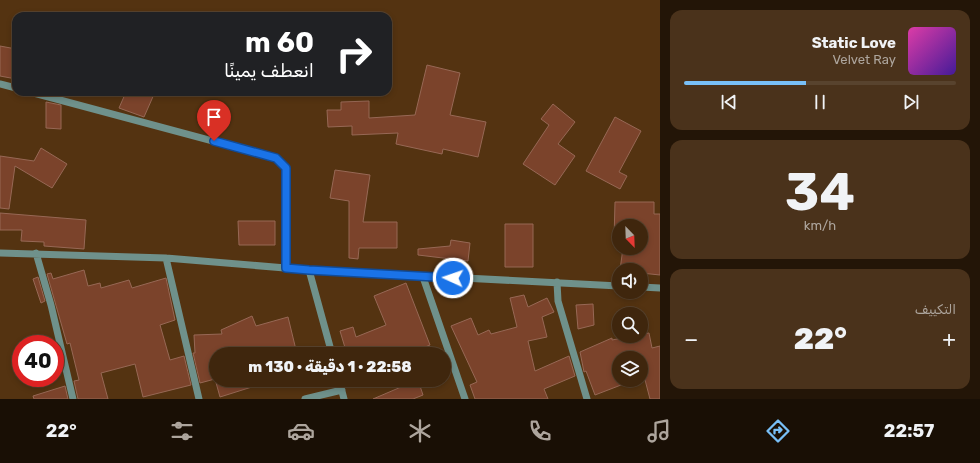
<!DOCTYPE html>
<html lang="ar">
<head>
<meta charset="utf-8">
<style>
	body { margin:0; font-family:Rubik,Vazirmatn,sans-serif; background:#4a321b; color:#f1f3f6; direction:rtl; height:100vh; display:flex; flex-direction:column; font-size:15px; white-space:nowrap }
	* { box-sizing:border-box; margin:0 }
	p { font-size:13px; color:#ada59d }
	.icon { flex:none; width:22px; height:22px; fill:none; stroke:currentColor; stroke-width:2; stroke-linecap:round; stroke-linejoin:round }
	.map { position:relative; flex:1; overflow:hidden; direction:ltr }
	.side { display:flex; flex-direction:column; gap:10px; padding:10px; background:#231507; width:320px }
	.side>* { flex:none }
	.top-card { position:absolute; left:12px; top:12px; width:380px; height:84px; border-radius:12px; box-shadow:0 2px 6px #0003,0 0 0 1px #58432e; direction:rtl; background:#202124; color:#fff; overflow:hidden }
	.needle { width:26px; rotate:157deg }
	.buttons { position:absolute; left:612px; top:219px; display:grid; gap:8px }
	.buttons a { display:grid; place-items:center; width:36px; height:36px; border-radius:50%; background:#3f260d; box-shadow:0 2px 6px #0003,0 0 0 1px #58432e; font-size:20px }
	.speed { position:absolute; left:12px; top:335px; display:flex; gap:8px; font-size:20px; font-weight:700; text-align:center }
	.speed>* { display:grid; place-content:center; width:52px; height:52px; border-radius:50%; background:#3f260d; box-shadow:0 2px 6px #0003,0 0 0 1px #58432e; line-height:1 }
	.speed .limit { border:6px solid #d22; background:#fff; color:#111 }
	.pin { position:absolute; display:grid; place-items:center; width:34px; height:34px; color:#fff; margin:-41px -17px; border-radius:50% 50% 50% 0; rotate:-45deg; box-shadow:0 0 4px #0007 }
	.pin .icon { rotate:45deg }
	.me { position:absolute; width:44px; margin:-22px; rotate:273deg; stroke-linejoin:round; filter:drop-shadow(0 0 3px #0008) }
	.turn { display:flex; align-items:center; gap:14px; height:84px; padding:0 12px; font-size:18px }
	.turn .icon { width:52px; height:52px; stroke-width:2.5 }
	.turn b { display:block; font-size:28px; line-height:34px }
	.big { font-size:30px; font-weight:800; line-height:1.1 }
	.side .card { flex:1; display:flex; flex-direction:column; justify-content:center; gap:6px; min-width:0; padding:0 14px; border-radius:12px; background:#4a321b }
	.side .dial { align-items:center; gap:0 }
	.dial b { font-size:52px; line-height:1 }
	.song { display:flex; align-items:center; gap:12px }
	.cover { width:48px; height:48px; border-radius:6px; background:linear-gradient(135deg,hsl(320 70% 55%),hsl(260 70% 35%)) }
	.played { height:4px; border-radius:2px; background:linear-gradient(90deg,#78bff7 45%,#58432e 45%) }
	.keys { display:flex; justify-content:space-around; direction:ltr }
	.heat { display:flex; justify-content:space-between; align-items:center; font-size:22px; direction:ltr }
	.trip { position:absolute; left:209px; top:347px; width:242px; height:40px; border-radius:20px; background:#3f260d; box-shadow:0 2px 6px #0003,0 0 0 1px #58432e; font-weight:800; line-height:40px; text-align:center; direction:rtl }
	.tabs { display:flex; height:64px; justify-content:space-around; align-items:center; background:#190f05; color:#ada59d }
	.tabs .icon { width:28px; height:28px }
	.tabs .current { color:#78bff7 }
	.tabs b { font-size:18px; color:#f1f3f6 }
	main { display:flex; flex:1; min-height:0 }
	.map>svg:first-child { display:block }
	.building { fill:#7b432b; stroke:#976855 }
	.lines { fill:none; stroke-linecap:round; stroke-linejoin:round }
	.minor { stroke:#6f918b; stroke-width:7 }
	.route-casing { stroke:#114b97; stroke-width:10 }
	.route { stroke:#1a73e8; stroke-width:7 }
</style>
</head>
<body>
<main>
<section class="side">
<div class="card">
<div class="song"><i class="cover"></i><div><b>Static Love</b><p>Velvet Ray</p></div></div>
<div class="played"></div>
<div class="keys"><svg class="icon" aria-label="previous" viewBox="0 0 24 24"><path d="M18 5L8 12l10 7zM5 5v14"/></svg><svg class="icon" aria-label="pause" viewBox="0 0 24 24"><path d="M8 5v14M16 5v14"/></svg><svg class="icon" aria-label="next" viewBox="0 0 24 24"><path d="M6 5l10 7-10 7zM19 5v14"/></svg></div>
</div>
<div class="card dial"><b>34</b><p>km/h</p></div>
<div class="card"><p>التكييف</p>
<div class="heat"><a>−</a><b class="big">22°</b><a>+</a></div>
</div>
</section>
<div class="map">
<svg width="660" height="399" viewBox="0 0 660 399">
	<rect width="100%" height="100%" fill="#543311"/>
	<path class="building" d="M 0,46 L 16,49 L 16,79 L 0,76 Z
		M 427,65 L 460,73 L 450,115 L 486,122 L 478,157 L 443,149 L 442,154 L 396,144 L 398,133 L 352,135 L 352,126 L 328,127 L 327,110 L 341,110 L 341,102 L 369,101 L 369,118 L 415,115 Z
		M 126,92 L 155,92 L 144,117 L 119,108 Z
		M 46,102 L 61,105 L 61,129 L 46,128 Z
		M 553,104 L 575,122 L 558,144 L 575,156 L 555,185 L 523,164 L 549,125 L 541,119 Z
		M 615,117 L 641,131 L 619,172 L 627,176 L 620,189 L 586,171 Z
		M 41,148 L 67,164 L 52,188 L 15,166 L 9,209 L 0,208 L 0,156 L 34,161 Z
		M 335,170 L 370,175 L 363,222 L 397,222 L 397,248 L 359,248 L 358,259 L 349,258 L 349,201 L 330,198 Z
		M 615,202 L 654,202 L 654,214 L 660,214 L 660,275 L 641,273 L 641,270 L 620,270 L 623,248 L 641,248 L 641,226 L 619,226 L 619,240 L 614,240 Z
		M 0,213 L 86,220 L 84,249 L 44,246 L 44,242 L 21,241 L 22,230 L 0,230 Z
		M 238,221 L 275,221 L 275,245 L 239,245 Z
		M 505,224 L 533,224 L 533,267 L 505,267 Z
		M 451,240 L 470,243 L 468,261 L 418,255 L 418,249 L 450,246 Z
		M 84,270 L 88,286 L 100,283 L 101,288 L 129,280 L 132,288 L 166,278 L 175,320 L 160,325 L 170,360 L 184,356 L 191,385 L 143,397 L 135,364 L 101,373 L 108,399 L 78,399 L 74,381 L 79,380 L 70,343 L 67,344 L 47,274 L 51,273 L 53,279 Z
		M 38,277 L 45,301 L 41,303 L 33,279 Z
		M 406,283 L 430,345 L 408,354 L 351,354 L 350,349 L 346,351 L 340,331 L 353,327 L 356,337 L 386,325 L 374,296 Z
		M 524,295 L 528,307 L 547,298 L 554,312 L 542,317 L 547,337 L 528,341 L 535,371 L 569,356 L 575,376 L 544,389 L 548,399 L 475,399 L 470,385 L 477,382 L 451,326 L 471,318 L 478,335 L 489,330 L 491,334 L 517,327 L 510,298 Z
		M 593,304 L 594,325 L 578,329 L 576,305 Z
		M 252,316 L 256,326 L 288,317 L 297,354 L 216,354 L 216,380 L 253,380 L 255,386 L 220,397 L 215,379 L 200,383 L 193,353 L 195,353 L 194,335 L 222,334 L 221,330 Z
		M 649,333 L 652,348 L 660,346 L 660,399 L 650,399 L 644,376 L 641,377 L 641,358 L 619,358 L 619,380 L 634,380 L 595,395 L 586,371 L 584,372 L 580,352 L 612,338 L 612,340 L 633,336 L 641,336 L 641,334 Z
		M 398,380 L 418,380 L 423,395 L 413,399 L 373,399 L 401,387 Z
		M 65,386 L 68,399 L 34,399 L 33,396 Z"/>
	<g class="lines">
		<path class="minor" d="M 0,84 L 16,88
			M 30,92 L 276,158 L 286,168 L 287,268
			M 0,253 L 166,258 L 309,270 L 619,286
			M 36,253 L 51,305 L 73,399
			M 166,258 L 199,399
			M 309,270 L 332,354
			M 423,277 L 465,399
			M 557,282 L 558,301 L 587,399
			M 641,287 L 660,288
			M 339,380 L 344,399
			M 305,399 L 342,390"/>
	</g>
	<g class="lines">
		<g class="route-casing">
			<path id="route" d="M 214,141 L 276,158 L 286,168 L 286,268 L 309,270 L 453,278"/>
		</g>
		<use href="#route" class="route"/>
	</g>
</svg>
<div class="buttons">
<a><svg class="needle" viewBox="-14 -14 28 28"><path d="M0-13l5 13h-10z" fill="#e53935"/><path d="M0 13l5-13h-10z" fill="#ada59d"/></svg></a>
<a><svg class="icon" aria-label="sound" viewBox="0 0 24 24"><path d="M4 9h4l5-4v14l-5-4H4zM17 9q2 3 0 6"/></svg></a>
<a><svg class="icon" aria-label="search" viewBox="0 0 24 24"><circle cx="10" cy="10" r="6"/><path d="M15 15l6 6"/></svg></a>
<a><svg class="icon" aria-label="layers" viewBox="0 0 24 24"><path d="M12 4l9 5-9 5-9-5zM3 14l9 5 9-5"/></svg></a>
</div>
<div class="speed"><div class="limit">40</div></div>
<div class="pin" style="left:214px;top:141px;background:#d93025"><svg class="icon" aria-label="arrive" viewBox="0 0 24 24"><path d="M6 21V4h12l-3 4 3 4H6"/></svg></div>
<svg class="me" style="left:453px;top:278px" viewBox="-20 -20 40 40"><circle r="17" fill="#1a73e8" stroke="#fff" stroke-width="3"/><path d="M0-11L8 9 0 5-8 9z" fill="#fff"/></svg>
<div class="trip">22:58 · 1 دقيقة · 130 m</div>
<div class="top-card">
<div class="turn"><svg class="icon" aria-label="right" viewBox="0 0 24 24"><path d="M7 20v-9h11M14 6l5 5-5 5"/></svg><div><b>60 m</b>انعطف يمينًا</div></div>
</div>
</div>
</main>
<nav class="tabs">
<b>22:57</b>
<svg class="icon current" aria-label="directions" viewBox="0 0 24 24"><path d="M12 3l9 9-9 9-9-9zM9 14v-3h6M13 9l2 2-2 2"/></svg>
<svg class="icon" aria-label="music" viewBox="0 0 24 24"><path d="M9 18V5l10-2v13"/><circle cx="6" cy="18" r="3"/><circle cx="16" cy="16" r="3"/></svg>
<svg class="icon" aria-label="phone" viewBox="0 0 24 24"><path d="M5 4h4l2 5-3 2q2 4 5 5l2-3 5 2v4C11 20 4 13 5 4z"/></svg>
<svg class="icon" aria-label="climate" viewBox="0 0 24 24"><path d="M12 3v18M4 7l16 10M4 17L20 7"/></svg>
<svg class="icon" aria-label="car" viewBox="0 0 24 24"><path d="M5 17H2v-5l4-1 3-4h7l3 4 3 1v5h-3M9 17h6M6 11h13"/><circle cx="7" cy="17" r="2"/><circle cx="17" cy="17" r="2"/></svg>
<svg class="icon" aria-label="filters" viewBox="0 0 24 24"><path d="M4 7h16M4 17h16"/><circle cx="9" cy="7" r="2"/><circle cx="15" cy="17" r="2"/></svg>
<b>22°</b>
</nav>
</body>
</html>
